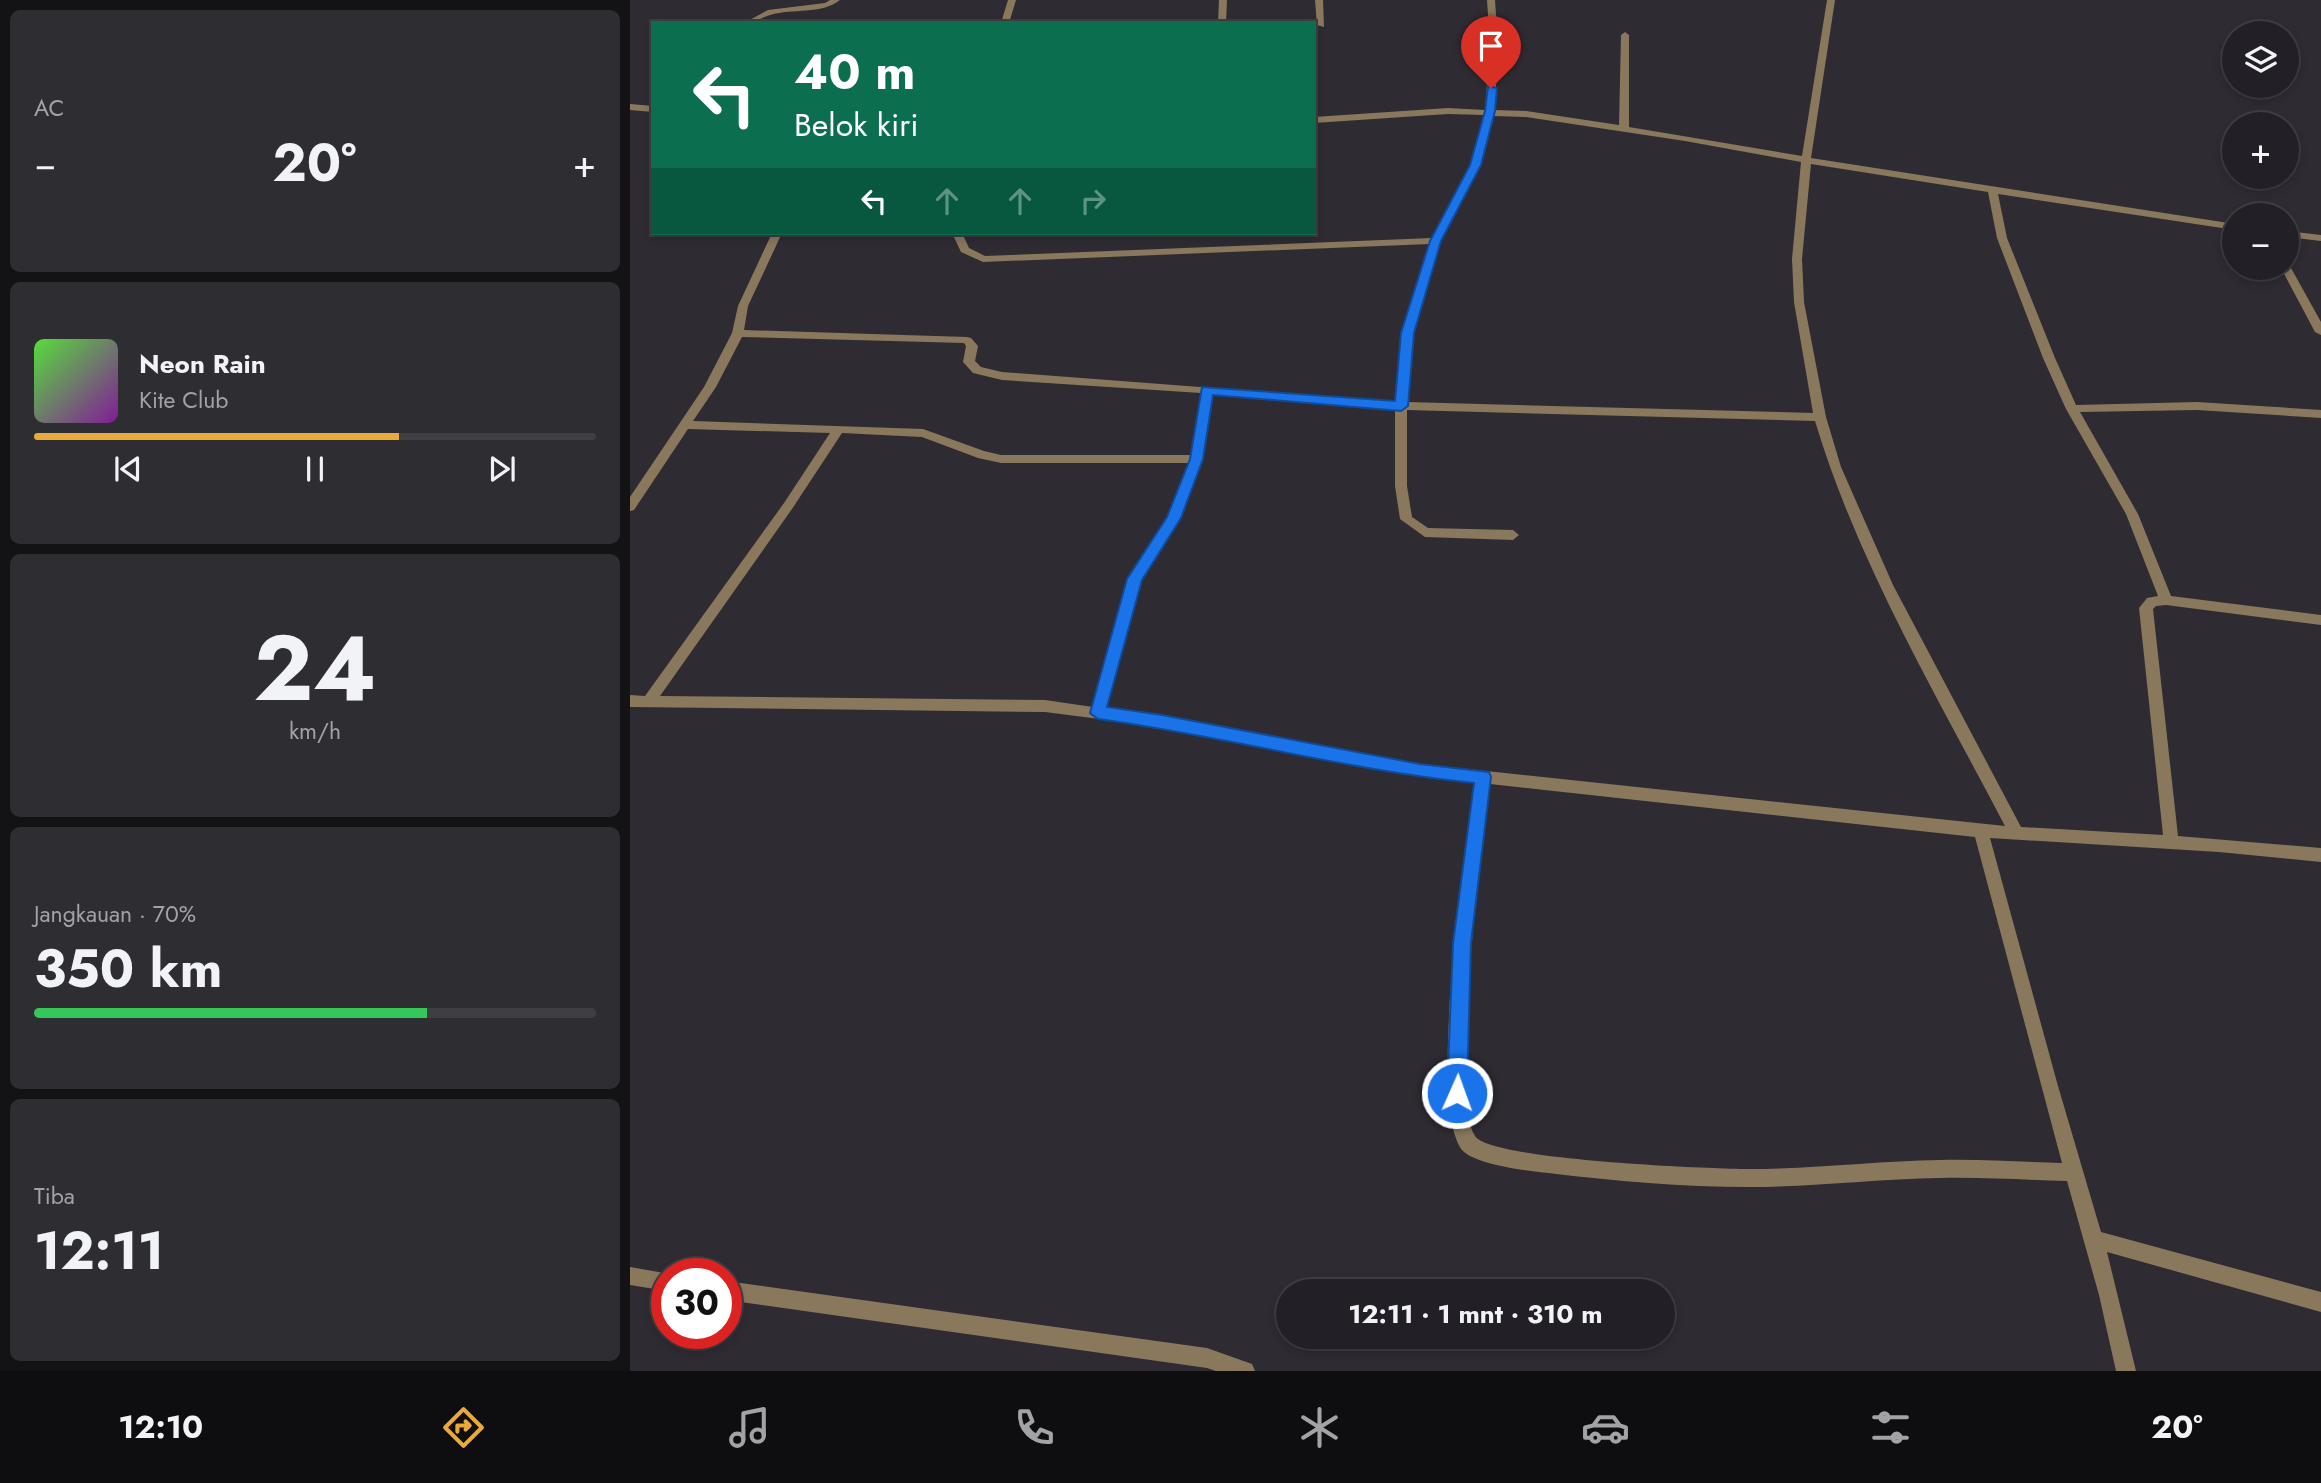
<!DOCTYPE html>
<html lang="id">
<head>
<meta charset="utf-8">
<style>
	body { margin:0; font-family:Jost,sans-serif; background:#2e2d32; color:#f1f3f6; height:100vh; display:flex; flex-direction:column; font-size:26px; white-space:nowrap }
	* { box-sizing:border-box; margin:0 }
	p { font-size:23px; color:#a2a3a7 }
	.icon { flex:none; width:38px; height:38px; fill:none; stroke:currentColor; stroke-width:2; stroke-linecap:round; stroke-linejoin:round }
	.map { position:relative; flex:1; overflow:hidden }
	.details { display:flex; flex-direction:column; gap:10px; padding:10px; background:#131215; width:630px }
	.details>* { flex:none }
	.top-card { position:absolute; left:21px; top:21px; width:665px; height:214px; border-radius:0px; box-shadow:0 4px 10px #0003,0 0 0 2px #3f3e43; background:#0b6e4f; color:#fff; overflow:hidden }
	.buttons { position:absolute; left:1592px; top:21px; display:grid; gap:14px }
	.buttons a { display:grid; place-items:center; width:77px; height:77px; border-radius:50%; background:#222026; box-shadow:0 4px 10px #0003,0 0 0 2px #3f3e43; font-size:35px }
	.speed { position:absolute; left:21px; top:1258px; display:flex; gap:14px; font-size:35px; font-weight:700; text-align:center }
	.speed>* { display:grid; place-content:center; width:91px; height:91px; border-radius:50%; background:#222026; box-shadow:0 4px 10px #0003,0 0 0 2px #3f3e43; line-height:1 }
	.speed .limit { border:10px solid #d22; background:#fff; color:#111 }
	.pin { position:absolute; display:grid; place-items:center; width:60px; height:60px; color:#fff; margin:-72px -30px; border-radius:50% 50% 50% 0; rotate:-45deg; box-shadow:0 0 7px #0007 }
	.pin .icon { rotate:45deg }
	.me { position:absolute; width:77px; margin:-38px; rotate:2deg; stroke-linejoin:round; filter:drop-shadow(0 0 5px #0008) }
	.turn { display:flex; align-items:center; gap:24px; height:147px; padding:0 28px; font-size:32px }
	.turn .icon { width:91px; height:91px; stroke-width:2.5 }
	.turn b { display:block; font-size:49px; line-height:60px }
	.lanes { display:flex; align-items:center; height:66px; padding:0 28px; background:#0003; justify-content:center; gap:35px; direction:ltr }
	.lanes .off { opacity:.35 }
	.big { font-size:52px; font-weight:700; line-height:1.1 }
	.details .card { flex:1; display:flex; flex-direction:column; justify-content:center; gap:10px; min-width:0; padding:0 24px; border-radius:10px; background:#2e2d32 }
	.details .dial { align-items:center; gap:0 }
	.dial b { font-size:91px; line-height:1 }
	.song { display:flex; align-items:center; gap:21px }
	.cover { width:84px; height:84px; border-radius:10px; background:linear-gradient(135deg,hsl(110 70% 55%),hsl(290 70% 35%)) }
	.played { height:7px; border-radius:4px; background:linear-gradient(90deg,#eaaa39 65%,#3f3e43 65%) }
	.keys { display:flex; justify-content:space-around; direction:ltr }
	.heat { display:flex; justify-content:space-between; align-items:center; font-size:38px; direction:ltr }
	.charge { height:10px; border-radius:5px; background:linear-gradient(90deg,#34c759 70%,#3f3e43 0) }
	.trip { position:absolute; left:646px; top:1279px; width:399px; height:70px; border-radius:35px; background:#222026; box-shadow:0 4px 10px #0003,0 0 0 2px #3f3e43; font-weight:700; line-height:70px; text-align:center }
	.tab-bar { display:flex; height:112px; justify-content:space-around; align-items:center; background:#0e0d0f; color:#a2a3a7 }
	.tab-bar .icon { width:49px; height:49px }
	.tab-bar .current { color:#eaaa39 }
	.tab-bar b { font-size:32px; color:#f1f3f6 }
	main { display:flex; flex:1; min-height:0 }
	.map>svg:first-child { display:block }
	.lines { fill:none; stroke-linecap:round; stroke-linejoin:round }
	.minor { fill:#8a785d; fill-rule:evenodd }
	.route { fill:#1a73e8; stroke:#114b97; stroke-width:2 }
</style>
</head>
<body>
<main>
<section class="details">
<div class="card"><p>AC</p>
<div class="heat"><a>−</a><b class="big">20°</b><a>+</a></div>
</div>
<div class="card">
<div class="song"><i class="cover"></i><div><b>Neon Rain</b><p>Kite Club</p></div></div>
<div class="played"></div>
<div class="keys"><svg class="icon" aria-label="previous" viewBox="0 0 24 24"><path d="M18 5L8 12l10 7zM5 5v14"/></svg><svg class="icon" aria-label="pause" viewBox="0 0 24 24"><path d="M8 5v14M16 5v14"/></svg><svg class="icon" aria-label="next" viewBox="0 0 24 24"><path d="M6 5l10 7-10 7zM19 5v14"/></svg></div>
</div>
<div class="card dial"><b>24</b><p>km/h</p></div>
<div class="card"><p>Jangkauan · 70%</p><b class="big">350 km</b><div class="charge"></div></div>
<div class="card"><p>Tiba</p><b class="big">12:11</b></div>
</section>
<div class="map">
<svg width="1691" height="1371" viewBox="0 0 1691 1371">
	<rect width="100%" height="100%" fill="#2e2b33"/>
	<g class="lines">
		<path class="minor" d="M 200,0 L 210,0 C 191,15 163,8 140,15 C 130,18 125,23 114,23 L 138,10 L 195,3 Z
			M 378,0 L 386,0 L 379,23 L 371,23 Z
			M 589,0 L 597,0 L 596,23 L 588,23 Z
			M 685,0 L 693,0 L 694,27 L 687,25 Z
			M 857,0 L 865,0 L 868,43 L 865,110 L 896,111 L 989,125 L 991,35 L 995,32 L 999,35 L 999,127 L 1172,156 L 1197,0 L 1205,0 L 1181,158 L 1605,224 L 1605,230 L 1368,194 L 1377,238 L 1425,358 L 1446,405 L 1567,402 L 1691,410 L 1691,418 L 1567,410 L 1450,412 L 1508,514 L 1541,596 L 1691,615 L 1691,625 L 1536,605 L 1526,606 L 1523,609 L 1548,836 L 1691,848 L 1691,862 L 1589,852 L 1360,838 L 1428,1086 L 1471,1232 L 1691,1292 L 1691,1312 L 1477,1252 L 1506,1371 L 1486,1371 L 1469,1295 L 1437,1181 C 1395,1180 1352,1177 1310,1178 C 1246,1179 1183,1187 1119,1187 C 1052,1187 985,1181 918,1173 C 899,1171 845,1165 832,1150 C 797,1104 836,847 845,782 L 790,776 L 532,727 L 415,712 L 0,707 L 0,695 L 15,696 L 154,503 L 200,433 L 58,429 L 4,510 L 0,511 L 0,497 L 74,387 L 102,333 L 108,306 L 142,233 L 152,233 L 118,306 L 114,330 L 337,337 L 341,338 L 348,346 L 345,361 L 351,367 L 372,372 L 766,402 L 771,333 L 800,244 L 353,262 L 331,252 L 322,233 L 332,233 L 339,248 L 355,256 L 802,238 L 841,165 L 854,115 L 818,114 L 684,123 L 684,117 L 818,108 L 855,110 L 860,43 ZM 863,116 L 896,117 L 1055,141 L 1171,162 L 1162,259 L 1164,302 L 1183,413 L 777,402 L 783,333 L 811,241 L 851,165 ZM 1181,164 L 1358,192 L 1367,238 L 1413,358 L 1436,409 L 1496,514 L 1528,596 L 1517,598 L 1509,608 L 1533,835 L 1391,827 L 1263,585 L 1211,467 L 1196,417 L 1174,302 L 1172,259 ZM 112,337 L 334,343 L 336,346 L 333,362 L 343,373 L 372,380 L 571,393 L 561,455 L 371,455 L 354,451 L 293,429 L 63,421 L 86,387 ZM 582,394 L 765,409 L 765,486 L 770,519 L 795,537 L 883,540 L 889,535 L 883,530 L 798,528 L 782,517 L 777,486 L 777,410 L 1185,421 C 1228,564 1306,694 1375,826 L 790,764 L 532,715 L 476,708 L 511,580 L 550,518 L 572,459 ZM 212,433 L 292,437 L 348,458 L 371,463 L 558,463 L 538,517 L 498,579 L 463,707 L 415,700 L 30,696 L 162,509 ZM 860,784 L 1345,837 L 1432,1163 C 1391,1162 1351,1159 1310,1160 C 1247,1161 1184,1169 1120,1169 C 1083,1169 859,1160 845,1136 C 833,1117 835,1079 836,1058 C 837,966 848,874 860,784 Z
			M 0,104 L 23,106 L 23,112 L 0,110 Z
			M 1657,231 L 1691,235 L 1691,241 L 1657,237 Z
			M 1657,265 L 1661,268 L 1691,322 L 1691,335 L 1685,332 L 1651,268 L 1657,268 Z
			M 0,1267 L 40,1274 L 37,1274 L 37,1291 L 0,1285 Z
			M 96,1281 L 577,1348 L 622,1364 L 625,1371 L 586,1371 L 577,1368 L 96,1300 Z"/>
	</g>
	<path class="route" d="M 858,86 L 867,88 L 865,111 L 851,165 L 811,241 L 784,333 L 778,406 L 771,411 L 583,395 L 573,459 L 551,518 L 512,580 L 477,707 L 532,715 L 790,764 L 859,772 L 861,777 L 841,943 L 837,1093 L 834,1100 L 827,1103 L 820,1100 L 817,1093 L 823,943 L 844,783 C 717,770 594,736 468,719 L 460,713 L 497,579 L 537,517 L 560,459 L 572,387 L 765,401 L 771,333 L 800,241 L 840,165 L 855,111 Z"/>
</svg>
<div class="buttons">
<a><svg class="icon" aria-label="layers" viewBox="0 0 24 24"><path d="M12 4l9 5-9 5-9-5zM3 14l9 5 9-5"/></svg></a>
<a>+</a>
<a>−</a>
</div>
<div class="speed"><div class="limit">30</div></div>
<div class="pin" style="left:861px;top:88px;background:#d93025"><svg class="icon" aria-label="arrive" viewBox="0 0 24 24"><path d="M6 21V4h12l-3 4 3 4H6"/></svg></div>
<svg class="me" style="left:827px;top:1093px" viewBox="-20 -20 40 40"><circle r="17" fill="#1a73e8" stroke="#fff" stroke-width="3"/><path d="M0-11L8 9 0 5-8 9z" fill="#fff"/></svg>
<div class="trip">12:11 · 1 mnt · 310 m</div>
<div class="top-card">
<div class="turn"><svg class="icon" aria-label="left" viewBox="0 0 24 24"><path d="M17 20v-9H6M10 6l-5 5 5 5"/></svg><div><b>40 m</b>Belok kiri</div></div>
<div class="lanes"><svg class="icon" aria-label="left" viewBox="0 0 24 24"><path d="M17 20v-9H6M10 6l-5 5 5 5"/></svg><svg class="icon off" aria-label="ahead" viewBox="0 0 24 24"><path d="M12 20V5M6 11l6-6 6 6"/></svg><svg class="icon off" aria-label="ahead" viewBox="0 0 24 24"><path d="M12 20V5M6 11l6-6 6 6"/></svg><svg class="icon off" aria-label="right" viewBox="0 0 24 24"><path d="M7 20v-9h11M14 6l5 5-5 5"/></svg></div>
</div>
</div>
</main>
<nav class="tab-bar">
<b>12:10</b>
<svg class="icon current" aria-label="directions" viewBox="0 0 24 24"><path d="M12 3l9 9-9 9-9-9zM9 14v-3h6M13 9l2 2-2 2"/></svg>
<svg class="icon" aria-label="music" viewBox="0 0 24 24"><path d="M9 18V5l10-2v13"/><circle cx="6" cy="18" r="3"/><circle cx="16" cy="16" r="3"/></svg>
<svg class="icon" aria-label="phone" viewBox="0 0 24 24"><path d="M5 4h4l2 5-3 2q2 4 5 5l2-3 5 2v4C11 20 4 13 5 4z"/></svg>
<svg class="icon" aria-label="climate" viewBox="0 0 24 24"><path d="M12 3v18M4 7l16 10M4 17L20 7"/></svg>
<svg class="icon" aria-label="car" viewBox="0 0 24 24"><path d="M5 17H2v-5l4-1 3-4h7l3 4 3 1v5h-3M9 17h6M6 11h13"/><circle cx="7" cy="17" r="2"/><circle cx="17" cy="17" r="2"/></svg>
<svg class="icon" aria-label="filters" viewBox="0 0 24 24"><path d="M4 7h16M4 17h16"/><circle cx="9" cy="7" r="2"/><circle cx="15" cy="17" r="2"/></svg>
<b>20°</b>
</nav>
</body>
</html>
